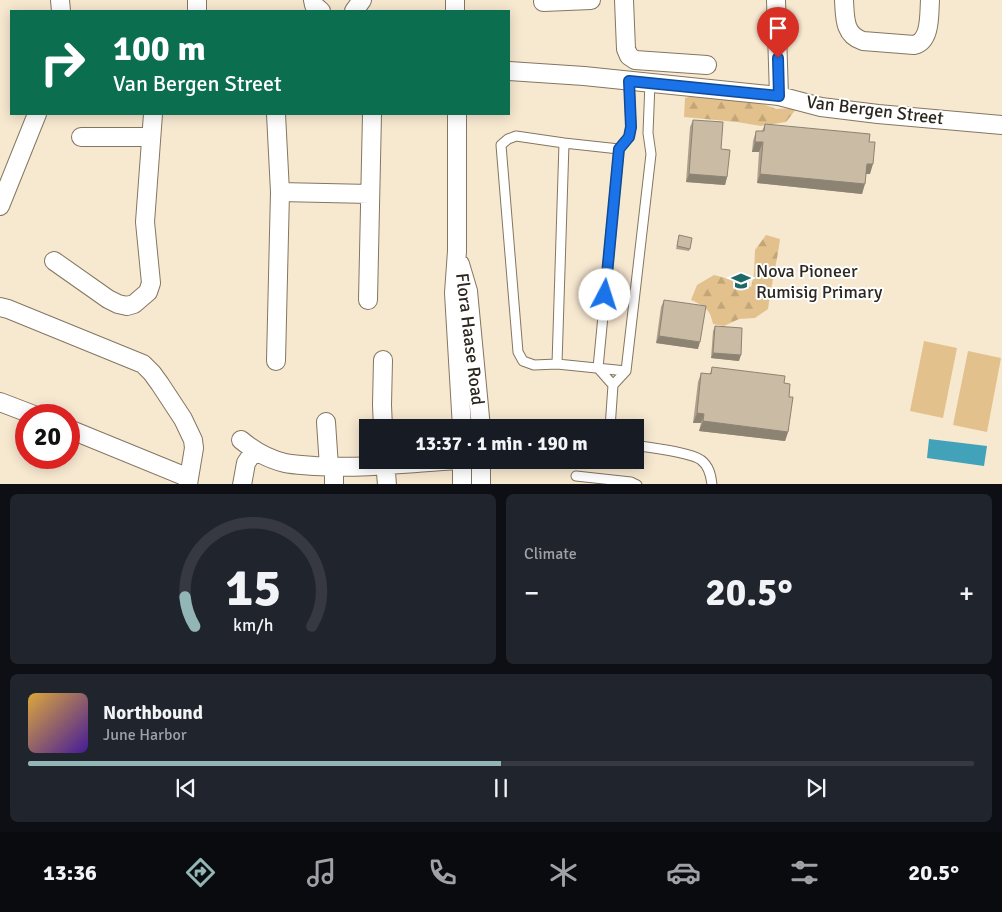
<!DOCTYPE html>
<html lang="en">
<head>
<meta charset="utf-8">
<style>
	body { margin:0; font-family:Signika,sans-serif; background:#20242c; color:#f1f3f6; height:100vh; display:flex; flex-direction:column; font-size:19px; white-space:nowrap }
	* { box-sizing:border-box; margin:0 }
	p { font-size:16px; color:#9ea1a6 }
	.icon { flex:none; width:28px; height:28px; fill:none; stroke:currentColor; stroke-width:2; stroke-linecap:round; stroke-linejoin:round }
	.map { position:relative; height:484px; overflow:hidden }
	.details { display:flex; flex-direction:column; gap:10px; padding:10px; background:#0d0f14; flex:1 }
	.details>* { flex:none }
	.hud { position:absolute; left:10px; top:10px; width:500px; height:105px; border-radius:0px; box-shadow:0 2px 12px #0003; background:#0b6e4f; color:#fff; overflow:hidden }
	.speed { position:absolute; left:15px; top:404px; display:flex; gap:10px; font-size:25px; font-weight:700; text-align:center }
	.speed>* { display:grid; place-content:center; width:65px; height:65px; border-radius:50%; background:#171b24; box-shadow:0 2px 12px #0003; line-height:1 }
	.speed .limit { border:8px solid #d22; background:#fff; color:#111 }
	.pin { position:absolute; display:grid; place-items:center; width:42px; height:42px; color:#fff; margin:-51px -21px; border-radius:50% 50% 50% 0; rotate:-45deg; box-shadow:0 0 5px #0007 }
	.pin .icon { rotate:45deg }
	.me { position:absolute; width:55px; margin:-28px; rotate:5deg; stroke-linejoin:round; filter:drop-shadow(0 0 4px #0008) }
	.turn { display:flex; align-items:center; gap:18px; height:105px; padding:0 20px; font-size:22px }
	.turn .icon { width:65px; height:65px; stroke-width:2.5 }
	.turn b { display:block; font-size:35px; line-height:42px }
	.big { font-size:38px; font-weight:800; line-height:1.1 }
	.details .card { flex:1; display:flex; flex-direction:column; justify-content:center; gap:8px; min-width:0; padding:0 18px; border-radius:8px; background:#20242c }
	.details .dial { align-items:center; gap:0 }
	.dial svg { height:130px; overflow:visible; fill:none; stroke:#363941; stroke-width:7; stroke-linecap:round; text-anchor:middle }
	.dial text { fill:#f1f3f6; stroke:none }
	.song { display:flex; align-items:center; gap:15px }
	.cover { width:60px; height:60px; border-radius:8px; background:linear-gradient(135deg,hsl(40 70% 55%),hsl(260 70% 35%)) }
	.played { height:5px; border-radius:2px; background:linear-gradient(90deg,#92b5b5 50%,#363941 50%) }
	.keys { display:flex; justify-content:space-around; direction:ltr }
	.heat { display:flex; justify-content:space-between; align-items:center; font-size:28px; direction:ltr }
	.details .tiles { flex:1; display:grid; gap:10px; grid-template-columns:1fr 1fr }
	.card:last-child { grid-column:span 2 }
	.trip { position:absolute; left:359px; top:419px; width:285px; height:50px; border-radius:0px; background:#171b24; box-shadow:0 2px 12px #0003; font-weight:800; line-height:50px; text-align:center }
	.dock { display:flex; height:80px; justify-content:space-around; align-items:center; background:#090b0e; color:#9ea1a6 }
	.dock .icon { width:35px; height:35px }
	.dock .selected { color:#92b5b5 }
	.dock b { font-size:22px; color:#f1f3f6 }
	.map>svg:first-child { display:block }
	.forest { fill:url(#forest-firs) }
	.garden { fill:#e3c18c }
	.water { fill:#41a2b9 }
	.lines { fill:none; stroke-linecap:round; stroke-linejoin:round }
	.lane-casing { stroke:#847661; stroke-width:11 }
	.street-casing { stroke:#847661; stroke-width:20 }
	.lane { stroke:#fff; stroke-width:9 }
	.street { stroke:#fff; stroke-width:18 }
	.wall { fill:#ada18d }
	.shaded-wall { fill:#8d8373 }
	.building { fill:#c9bba4; stroke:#8d8373 }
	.route-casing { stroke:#114b97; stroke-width:12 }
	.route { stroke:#1a73e8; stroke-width:9 }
	.labels { text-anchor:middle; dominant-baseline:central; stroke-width:4; stroke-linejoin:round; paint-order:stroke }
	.street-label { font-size:18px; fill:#2d281f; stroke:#fff }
	.poi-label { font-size:18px; fill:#2d281f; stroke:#fff; text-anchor:start }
</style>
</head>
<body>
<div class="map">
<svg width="1002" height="485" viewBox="0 0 1002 485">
	<defs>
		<pattern id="forest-firs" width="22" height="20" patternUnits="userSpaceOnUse" patternTransform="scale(1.25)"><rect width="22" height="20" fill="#e3c18c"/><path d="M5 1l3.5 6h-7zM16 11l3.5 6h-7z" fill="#c3a678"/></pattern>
	</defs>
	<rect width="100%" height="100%" fill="#f7e8d0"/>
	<path class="forest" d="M 692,96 L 758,102 L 776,109 L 797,108 L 786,122 L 761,126 L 737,122 L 684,117 L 685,98 Z
		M 766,235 L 780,239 C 777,263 771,285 768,309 L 755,318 L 739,319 L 724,326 L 713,324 C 710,309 705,306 691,300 L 697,285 L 714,275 L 737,281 L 751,287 L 754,274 L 755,250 Z"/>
	<path class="garden" d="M 924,341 L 957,348 L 943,418 L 910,411 Z
		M 968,351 L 1001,358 L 987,432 L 953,425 Z"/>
	<path class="water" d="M 929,439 L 987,446 L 984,466 L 927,458 Z"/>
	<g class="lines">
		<g class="lane-casing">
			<path id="lane" d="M 629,81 L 631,127 L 629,137 L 619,149 L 598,368 L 613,385 L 626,371 L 651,154 L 648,133 L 650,83
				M 619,149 L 564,143 L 516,136 L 508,139 L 501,145 L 518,352 L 523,361 L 534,365 L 557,364 L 626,371
				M 557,364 L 564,143
				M 610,428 L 613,385
				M 635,445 C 650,448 691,452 701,460 C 709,466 711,475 712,485
				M 576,476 L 631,482 L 637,485"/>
		</g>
		<g class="street-casing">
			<path id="street" d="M 60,0 L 61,11
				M 197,0 L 197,11
				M 313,0 L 314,5 L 321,11
				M 455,0 L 455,11
				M 624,0 L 626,49 L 629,56 L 635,60 L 707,65
				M 776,0 L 779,96
				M 844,0 C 845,18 844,35 863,41 L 914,45 C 931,41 929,15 930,0
				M 543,2 L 591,0
				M 354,11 L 362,0
				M 509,71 L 584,76 L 779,96 L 821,107 L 878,114 L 1002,125
				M 276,114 L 280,192 L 276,361
				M 457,114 L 457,251 L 454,293 L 462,428
				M 81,137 L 151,137
				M 280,192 L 370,194
				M 0,206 L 37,114
				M 54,261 L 108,299 L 118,304 L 127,306 L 134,304 L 148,292 L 151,283 L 145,222 L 153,114
				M 460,264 L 468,291 L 481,428
				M 368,300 L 372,114
				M 0,307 L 8,309 L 143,364 L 152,373 L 160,384 L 183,419 L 193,440 L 194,448 L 189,478
				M 383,360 L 382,405 L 383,428
				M 0,402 L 34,415
				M 326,422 L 329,467
				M 69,429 L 189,478 L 188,485
				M 241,440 C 254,451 268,459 285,463 C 294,465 305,465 315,466 C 362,469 410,463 457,460
				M 385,460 L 387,485
				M 462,460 L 462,485
				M 334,467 L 334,485
				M 242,485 L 246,463 L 254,451
				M 481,485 L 481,460"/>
		</g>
		<use href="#lane" class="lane"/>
		<use href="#street" class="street"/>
	</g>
	<path class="wall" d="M 693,120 L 721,149 L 727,177 L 725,185 L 686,182 L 690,127 Z
		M 765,124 L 869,142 L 870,174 L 866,174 L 862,194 L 757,183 L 759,152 L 752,152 L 753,141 L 756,131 L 762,131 Z
		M 679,235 L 690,249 L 689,251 L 676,249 Z
		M 664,300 L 698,349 L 656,343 L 661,307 Z
		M 715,326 L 739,361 L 711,358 L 713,331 Z
		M 712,367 L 784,383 L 789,397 L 788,432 L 785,441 L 699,431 L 701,423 L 693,423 L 698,382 L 701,373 L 710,374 Z"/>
	<path class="shaded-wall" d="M 755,142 L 763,142 L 759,152 L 752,152 Z
		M 867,164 L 873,164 L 870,174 L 864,174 Z
		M 689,174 L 727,177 L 725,185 L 686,182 Z
		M 760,174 L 865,184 L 862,194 L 757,183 Z
		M 659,336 L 700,342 L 698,349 L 656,343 Z
		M 713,353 L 741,355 L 739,361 L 711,358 Z
		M 697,413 L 704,414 L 701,423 L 693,423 Z
		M 703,421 L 788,432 L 785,441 L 699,431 Z"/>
	<path class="building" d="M 693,120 L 723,122 L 721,149 L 730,150 L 727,177 L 689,174 Z
		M 765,124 L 870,134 L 869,142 L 875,142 L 873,164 L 867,164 L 865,184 L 760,174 L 763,142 L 755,142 L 756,131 L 764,131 Z
		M 679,235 L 692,238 L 690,249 L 677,246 Z
		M 664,300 L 706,306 L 700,342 L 659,336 Z
		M 715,326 L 742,328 L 741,355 L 713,353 Z
		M 712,367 L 785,376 L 784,383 L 790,384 L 789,397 L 793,397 L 788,432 L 703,421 L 704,414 L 697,413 L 701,373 L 711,374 Z"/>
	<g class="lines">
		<g class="route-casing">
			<path id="route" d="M 605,295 L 619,149 L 629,137 L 631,127 L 629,81 L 779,96 L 778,58"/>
		</g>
		<use href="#route" class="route"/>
	</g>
	<defs>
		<g id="school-bare" transform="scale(1.5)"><path d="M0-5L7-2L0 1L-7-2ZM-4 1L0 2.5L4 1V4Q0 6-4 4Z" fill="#1d6966" stroke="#fff" stroke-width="2.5" paint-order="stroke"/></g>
	</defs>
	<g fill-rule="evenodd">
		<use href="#school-bare" x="741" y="281"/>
	</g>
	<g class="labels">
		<g class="street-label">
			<text transform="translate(875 110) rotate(7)">Van Bergen Street</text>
			<text transform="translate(470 339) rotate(83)">Flora Haase Road</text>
		</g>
		<g class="poi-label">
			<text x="756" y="271">Nova Pioneer<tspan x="756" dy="21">Rumisig Primary</tspan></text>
		</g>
	</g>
</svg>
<div class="speed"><div class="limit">20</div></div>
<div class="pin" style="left:778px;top:58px;background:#d93025"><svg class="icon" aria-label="arrive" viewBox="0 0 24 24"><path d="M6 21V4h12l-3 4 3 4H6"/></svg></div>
<svg class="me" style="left:605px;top:295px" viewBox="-20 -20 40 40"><circle r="19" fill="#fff"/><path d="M0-13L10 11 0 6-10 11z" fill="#1a73e8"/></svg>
<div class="trip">13:37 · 1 min · 190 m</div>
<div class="hud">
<div class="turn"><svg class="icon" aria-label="right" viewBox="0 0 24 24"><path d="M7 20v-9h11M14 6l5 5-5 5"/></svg><div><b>100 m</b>Van Bergen Street</div></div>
</div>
</div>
<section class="details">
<div class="tiles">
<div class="card dial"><svg viewBox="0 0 100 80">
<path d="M14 69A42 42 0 1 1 86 69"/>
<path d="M14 69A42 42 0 0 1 8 51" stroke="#92b5b5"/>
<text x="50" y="56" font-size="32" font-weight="700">15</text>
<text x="50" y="72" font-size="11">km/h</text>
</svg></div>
<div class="card"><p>Climate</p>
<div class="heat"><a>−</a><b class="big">20.5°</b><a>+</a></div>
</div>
<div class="card">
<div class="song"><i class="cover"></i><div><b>Northbound</b><p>June Harbor</p></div></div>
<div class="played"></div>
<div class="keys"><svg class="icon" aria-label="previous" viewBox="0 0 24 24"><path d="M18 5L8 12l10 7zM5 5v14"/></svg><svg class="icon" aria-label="pause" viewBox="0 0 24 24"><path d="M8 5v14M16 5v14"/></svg><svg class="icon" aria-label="next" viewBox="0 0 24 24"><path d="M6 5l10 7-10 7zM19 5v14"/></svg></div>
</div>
</div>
</section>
<nav class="dock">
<b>13:36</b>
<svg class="icon selected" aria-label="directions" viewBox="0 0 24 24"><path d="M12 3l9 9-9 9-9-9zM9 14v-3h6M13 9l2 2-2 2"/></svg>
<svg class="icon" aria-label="music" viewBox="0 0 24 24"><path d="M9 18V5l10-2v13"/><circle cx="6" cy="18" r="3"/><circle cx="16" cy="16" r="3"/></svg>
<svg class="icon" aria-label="phone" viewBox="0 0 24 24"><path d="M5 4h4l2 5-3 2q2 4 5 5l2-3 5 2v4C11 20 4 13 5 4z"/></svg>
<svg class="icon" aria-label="climate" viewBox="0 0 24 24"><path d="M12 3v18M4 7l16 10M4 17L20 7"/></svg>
<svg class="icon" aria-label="car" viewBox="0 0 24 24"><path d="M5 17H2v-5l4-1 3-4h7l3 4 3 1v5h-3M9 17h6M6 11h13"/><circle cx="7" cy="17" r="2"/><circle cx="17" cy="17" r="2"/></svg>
<svg class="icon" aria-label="filters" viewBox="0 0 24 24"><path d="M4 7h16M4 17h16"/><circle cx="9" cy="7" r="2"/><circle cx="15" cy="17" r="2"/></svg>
<b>20.5°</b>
</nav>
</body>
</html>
